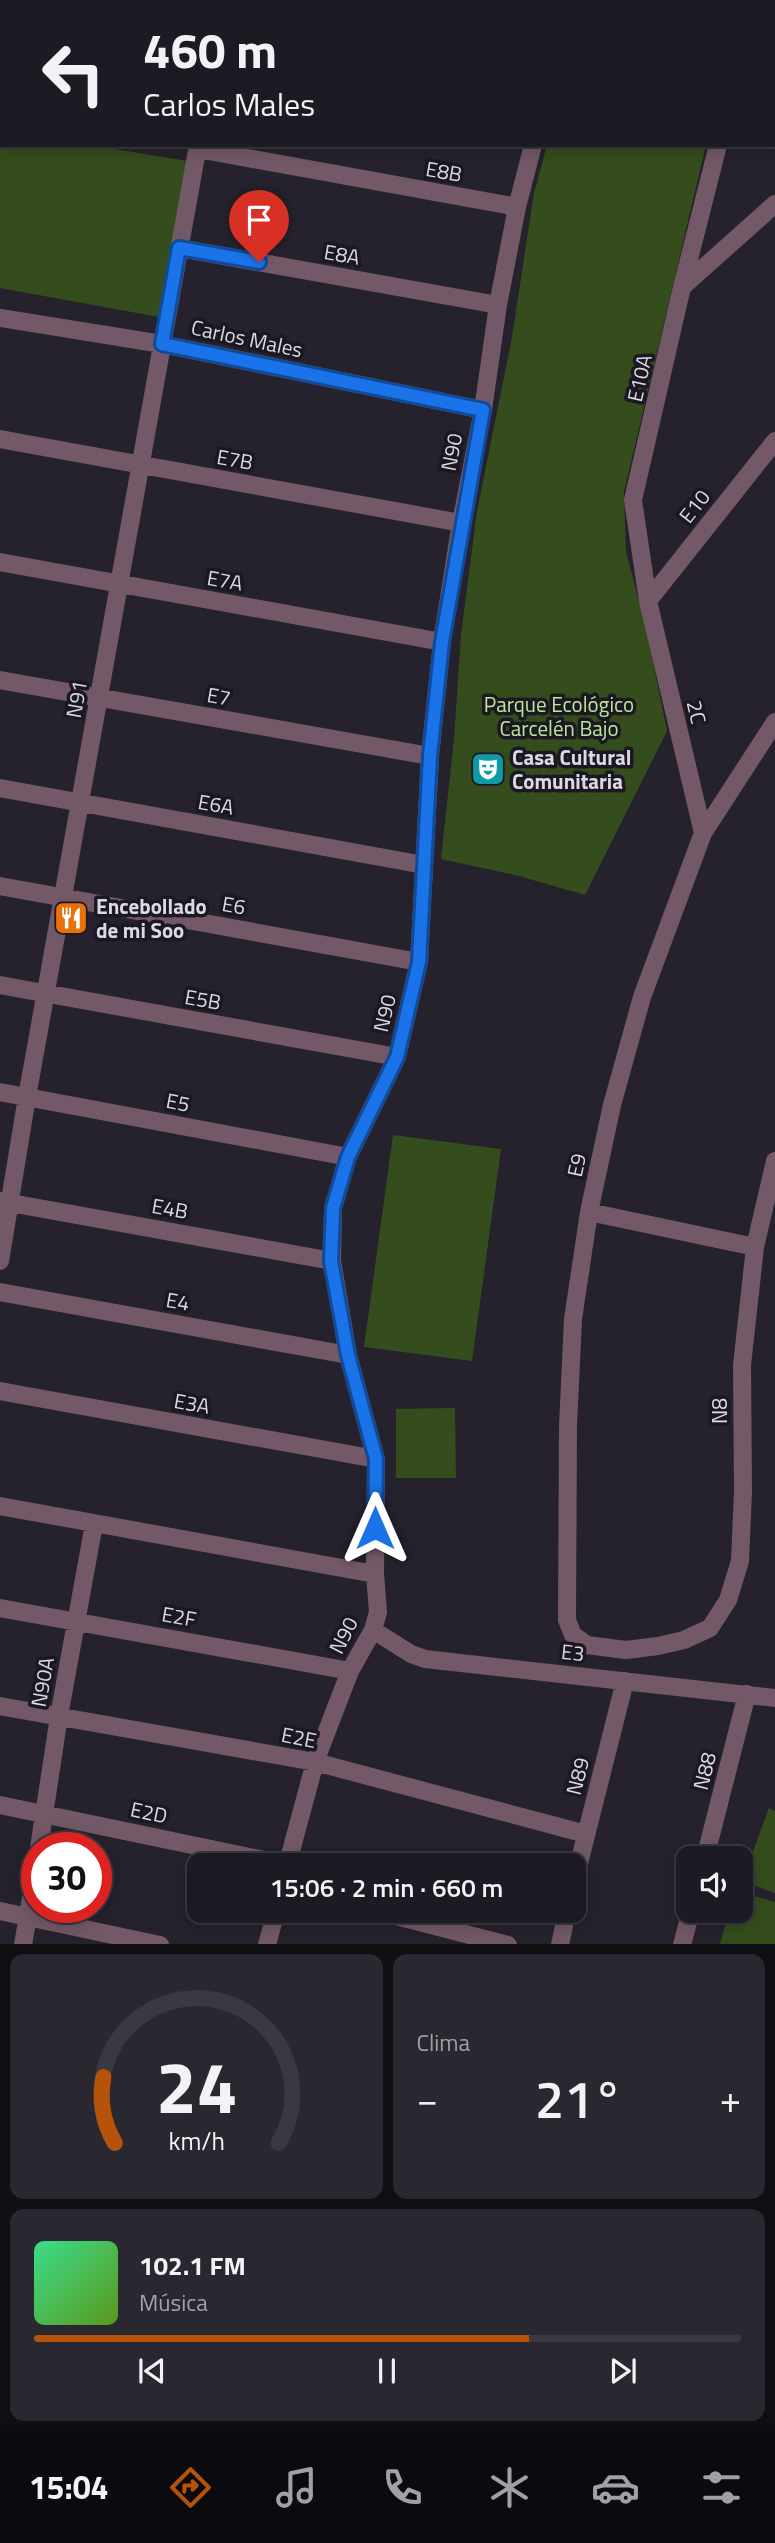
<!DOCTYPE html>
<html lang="es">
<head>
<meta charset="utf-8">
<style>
	body { margin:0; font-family:"Titillium Web",sans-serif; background:#29272f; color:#f1f3f6; height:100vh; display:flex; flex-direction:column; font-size:26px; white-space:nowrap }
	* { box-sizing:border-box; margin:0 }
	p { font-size:23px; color:#a0a1a5 }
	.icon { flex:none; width:38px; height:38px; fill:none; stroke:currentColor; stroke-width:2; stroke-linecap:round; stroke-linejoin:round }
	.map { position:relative; height:1944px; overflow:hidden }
	.sheet { display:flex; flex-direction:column; gap:10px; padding:10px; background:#0f0e13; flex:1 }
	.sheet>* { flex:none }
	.banner { position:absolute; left:0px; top:0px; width:775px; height:147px; box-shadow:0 4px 18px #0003,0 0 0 2px #3a3840; background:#1c1a22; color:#f1f3f6; overflow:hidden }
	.controls { position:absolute; left:676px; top:1846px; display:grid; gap:14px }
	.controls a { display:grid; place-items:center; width:77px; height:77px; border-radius:14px; background:#1c1a22; box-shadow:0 4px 18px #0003,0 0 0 2px #3a3840; font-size:35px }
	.speed { position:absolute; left:21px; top:1832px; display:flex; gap:14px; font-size:35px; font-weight:700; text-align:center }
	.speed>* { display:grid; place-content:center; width:91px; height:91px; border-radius:50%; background:#1c1a22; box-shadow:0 4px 18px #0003,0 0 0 2px #3a3840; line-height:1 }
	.speed .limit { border:10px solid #d22; background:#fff; color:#111 }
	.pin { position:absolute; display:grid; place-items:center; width:60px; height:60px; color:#fff; margin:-72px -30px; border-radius:50% 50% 50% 0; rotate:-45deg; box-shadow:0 0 7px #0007 }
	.pin .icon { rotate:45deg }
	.me { position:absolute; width:77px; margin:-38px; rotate:0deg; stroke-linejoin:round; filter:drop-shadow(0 0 5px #0008) }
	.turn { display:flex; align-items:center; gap:24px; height:147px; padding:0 28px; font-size:32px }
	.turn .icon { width:91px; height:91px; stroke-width:2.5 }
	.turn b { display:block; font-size:49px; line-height:60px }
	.big { font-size:52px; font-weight:600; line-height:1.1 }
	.sheet .widget { flex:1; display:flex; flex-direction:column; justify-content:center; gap:10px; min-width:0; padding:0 24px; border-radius:14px; background:#29272f }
	.sheet .dial { align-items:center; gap:0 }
	.dial svg { height:182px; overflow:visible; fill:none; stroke:#3a3840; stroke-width:7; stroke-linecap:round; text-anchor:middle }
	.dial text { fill:#f1f3f6; stroke:none }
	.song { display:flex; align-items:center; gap:21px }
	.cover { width:84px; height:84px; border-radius:10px; background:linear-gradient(135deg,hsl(150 70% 55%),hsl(90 70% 35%)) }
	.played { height:7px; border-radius:4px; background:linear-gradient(90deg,#b45309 70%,#3a3840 70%) }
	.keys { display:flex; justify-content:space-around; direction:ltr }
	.heat { display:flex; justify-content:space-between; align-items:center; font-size:38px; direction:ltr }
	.sheet .tiles { flex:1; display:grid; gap:10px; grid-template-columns:1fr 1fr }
	.widget:last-child { grid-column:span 2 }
	.trip { position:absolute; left:187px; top:1853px; width:399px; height:70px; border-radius:14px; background:#1c1a22; box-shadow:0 4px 18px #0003,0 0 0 2px #3a3840; font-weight:600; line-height:70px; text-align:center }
	.dock { display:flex; height:112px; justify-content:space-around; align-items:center; background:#0b0a0e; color:#a0a1a5 }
	.dock .icon { width:49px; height:49px }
	.dock .selected { color:#b45309 }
	.dock b { font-size:32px; color:#f1f3f6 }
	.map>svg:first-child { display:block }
	.green { fill:#354d1c }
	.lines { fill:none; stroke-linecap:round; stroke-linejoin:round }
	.minor { stroke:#735967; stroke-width:18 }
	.route-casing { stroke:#114b97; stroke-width:18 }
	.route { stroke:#1a73e8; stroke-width:12 }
	.labels { text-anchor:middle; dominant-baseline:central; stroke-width:7; stroke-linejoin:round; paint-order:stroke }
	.street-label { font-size:21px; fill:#dbd9e1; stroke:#1c1823 }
	.park-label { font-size:21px; fill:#bbe696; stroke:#1c1823 }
	.poi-label { font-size:21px; font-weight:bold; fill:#dbd9e1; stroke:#1c1823; text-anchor:start }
</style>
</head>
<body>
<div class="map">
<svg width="775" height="1945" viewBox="0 0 775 1945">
	<rect width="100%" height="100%" fill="#25222d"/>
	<path class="green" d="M 602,0 L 775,0 L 775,14 L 774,15 L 774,2 L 601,2 Z
		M 0,131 L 2,145 L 90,145 L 188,161 L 159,317 L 0,288 Z
		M 547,145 L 706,145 L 624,492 L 626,552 L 647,632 L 667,731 L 585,895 L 519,876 L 441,859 L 454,739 L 461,635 L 477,511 L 512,337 L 534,193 Z
		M 393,1135 L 501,1149 L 472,1361 L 364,1347 Z
		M 455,1408 L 456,1478 L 396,1478 L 396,1409 Z
		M 769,1808 L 775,1811 L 775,1893 L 742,1881 Z
		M 740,1892 L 775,1902 L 775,1944 L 720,1944 L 729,1911 L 740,1911 Z"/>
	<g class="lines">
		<path class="minor" d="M 543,0 L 552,2
			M 222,2 L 222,0
			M 584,2 L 585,0
			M 0,10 L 2,11
			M 774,29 L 775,27
			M 198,149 L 517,207
			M 179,248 L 498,305
			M 682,287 L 718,145
			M 0,318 L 162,344 L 483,410
			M 0,439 L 461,523
			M 0,562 L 442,642
			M 648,601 L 775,441
			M 0,680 L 430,756
			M 775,722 L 703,833 L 642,997 L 612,1105 L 589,1212 L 573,1319 L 568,1426 L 567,1620 L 573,1635 L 587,1645 L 626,1650 L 658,1646 L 684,1640 L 710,1628 L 728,1600 L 740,1561 L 743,1492 L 742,1365 L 755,1247 L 775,1161
			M 0,788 L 424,865
			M 703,833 L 648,601 L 633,500 L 682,287 L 775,204
			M 0,886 L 419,962
			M 0,985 L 397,1057
			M 0,1092 L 348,1157
			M 0,1201 L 332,1261
			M 589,1212 L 755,1247
			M 0,1261 L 27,1097 L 198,145
			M 0,1292 L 348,1355
			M 0,1391 L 376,1459
			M 0,1506 L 375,1574
			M 0,1608 L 350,1671
			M 373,1630 L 411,1654 L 425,1659 L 775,1698
			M 0,1706 L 315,1762 L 586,1834
			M 0,1805 L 288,1865
			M 39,1848 L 59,1716 L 94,1524
			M 705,1858 L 747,1694
			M 287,1866 L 315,1762 L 350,1671 L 373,1630 L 378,1612 L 375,1574 L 376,1459 L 348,1355 L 332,1261 L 333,1208 L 348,1157 L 397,1057 L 419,962 L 430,756 L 442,642 L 461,523 L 483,410 L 498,305 L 517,207 L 533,145
			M 574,1883 L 625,1681
			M 0,1911 L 160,1945
			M 377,1911 L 508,1945
			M 23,1945 L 37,1862
			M 267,1945 L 276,1911
			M 560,1945 L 567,1911
			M 682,1945 L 691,1911"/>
	</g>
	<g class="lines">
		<g class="route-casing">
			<path id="route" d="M 259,262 L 179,248 L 162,344 L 483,410 L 442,642 L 430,756 L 419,962 L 397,1057 L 348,1157 L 333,1208 L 331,1261 L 348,1355 L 376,1459 L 375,1528"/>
		</g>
		<use href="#route" class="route"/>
	</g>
	<defs>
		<g id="theatre-square" transform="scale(1.75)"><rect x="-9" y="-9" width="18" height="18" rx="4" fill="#0f9aa8" stroke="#1c1823"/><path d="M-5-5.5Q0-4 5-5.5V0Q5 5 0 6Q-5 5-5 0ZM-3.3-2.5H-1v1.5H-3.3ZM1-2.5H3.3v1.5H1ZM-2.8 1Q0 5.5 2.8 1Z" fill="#fff"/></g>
		<g id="restaurant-square" transform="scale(1.75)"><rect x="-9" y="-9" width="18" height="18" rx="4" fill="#e8710a" stroke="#1c1823"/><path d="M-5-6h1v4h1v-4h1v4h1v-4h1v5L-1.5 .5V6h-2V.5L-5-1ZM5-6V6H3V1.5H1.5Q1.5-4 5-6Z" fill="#fff"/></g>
	</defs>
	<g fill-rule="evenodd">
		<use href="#theatre-square" x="488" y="769"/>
		<use href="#restaurant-square" x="71" y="918"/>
	</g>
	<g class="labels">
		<g class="street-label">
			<text transform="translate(444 171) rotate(10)">E8B</text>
			<text transform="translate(342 254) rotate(10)">E8A</text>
			<text transform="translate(247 338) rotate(12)">Carlos Males</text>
			<text transform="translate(639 378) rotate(-77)">E10A</text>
			<text transform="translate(451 452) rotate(-79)">N90</text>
			<text transform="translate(235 459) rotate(10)">E7B</text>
			<text transform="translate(694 506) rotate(-52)">E10</text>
			<text transform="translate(225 580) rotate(10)">E7A</text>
			<text transform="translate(219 696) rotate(10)">E7</text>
			<text transform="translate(76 699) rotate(-80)">N91</text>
			<text transform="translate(697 712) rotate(77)">2C</text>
			<text transform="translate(216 804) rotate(10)">E6A</text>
			<text transform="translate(234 905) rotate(10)">E6</text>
			<text transform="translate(203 999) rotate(10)">E5B</text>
			<text transform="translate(384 1013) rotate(-77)">N90</text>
			<text transform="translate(178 1102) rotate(11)">E5</text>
			<text transform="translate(576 1165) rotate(-78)">E9</text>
			<text transform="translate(170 1208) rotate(10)">E4B</text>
			<text transform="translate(178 1301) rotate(10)">E4</text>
			<text transform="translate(192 1403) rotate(10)">E3A</text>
			<text transform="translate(719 1411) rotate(-90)">N8</text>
			<text transform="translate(179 1616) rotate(10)">E2F</text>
			<text transform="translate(343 1635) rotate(-63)">N90</text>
			<text transform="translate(573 1652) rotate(6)">E3</text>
			<text transform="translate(42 1682) rotate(-80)">N90A</text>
			<text transform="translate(299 1737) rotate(11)">E2E</text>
			<text transform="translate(704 1771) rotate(-76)">N88</text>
			<text transform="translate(577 1776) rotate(-76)">N89</text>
			<text transform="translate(149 1812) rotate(12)">E2D</text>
		</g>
		<g class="park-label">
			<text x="559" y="704">Parque Ecológico<tspan x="559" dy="24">Carcelén Bajo</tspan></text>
		</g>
		<g class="poi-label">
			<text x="512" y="757">Casa Cultural<tspan x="512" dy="24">Comunitaria</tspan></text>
			<text x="96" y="906">Encebollado<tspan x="96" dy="24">de mi Soo</tspan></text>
		</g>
	</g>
</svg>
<div class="controls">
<a><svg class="icon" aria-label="sound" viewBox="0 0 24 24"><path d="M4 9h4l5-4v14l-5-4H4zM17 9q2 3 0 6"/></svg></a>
</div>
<div class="speed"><div class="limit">30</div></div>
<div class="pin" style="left:259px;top:262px;background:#d93025"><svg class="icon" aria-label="arrive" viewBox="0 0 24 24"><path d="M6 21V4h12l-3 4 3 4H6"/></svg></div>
<svg class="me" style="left:375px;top:1528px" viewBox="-20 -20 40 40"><path d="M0-17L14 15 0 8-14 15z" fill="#1a73e8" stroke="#fff" stroke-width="4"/></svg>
<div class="trip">15:06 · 2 min · 660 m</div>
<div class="banner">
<div class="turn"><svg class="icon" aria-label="left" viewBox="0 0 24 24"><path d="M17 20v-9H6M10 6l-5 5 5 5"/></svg><div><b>460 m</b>Carlos Males</div></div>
</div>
</div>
<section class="sheet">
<div class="tiles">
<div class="widget dial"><svg viewBox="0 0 100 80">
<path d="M14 69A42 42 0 1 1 86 69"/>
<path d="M14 69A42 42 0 0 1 9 40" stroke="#b45309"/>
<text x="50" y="56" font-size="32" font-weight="700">24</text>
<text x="50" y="72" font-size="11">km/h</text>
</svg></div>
<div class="widget"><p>Clima</p>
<div class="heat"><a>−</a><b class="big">21°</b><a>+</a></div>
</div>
<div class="widget">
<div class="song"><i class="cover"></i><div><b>102.1 FM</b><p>Música</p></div></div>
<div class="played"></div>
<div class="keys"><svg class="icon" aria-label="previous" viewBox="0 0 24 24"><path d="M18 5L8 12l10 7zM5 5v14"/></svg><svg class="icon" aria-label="pause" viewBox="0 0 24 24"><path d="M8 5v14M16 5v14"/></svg><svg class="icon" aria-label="next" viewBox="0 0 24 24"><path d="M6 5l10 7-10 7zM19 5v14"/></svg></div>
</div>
</div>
</section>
<nav class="dock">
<b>15:04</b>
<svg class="icon selected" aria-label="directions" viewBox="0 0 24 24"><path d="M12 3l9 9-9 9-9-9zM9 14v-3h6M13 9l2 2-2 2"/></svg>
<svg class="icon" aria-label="music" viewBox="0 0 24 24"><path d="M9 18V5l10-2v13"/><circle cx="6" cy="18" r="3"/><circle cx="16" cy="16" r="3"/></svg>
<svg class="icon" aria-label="phone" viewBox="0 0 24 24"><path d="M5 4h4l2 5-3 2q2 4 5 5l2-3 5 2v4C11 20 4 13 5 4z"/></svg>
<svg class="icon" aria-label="climate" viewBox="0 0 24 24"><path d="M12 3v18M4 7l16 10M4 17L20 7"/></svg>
<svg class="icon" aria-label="car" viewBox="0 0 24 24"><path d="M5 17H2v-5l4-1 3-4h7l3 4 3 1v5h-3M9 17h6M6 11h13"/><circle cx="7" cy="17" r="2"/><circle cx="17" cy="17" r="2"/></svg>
<svg class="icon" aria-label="filters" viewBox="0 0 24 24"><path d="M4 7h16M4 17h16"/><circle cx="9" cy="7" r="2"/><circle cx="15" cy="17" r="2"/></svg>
</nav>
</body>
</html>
